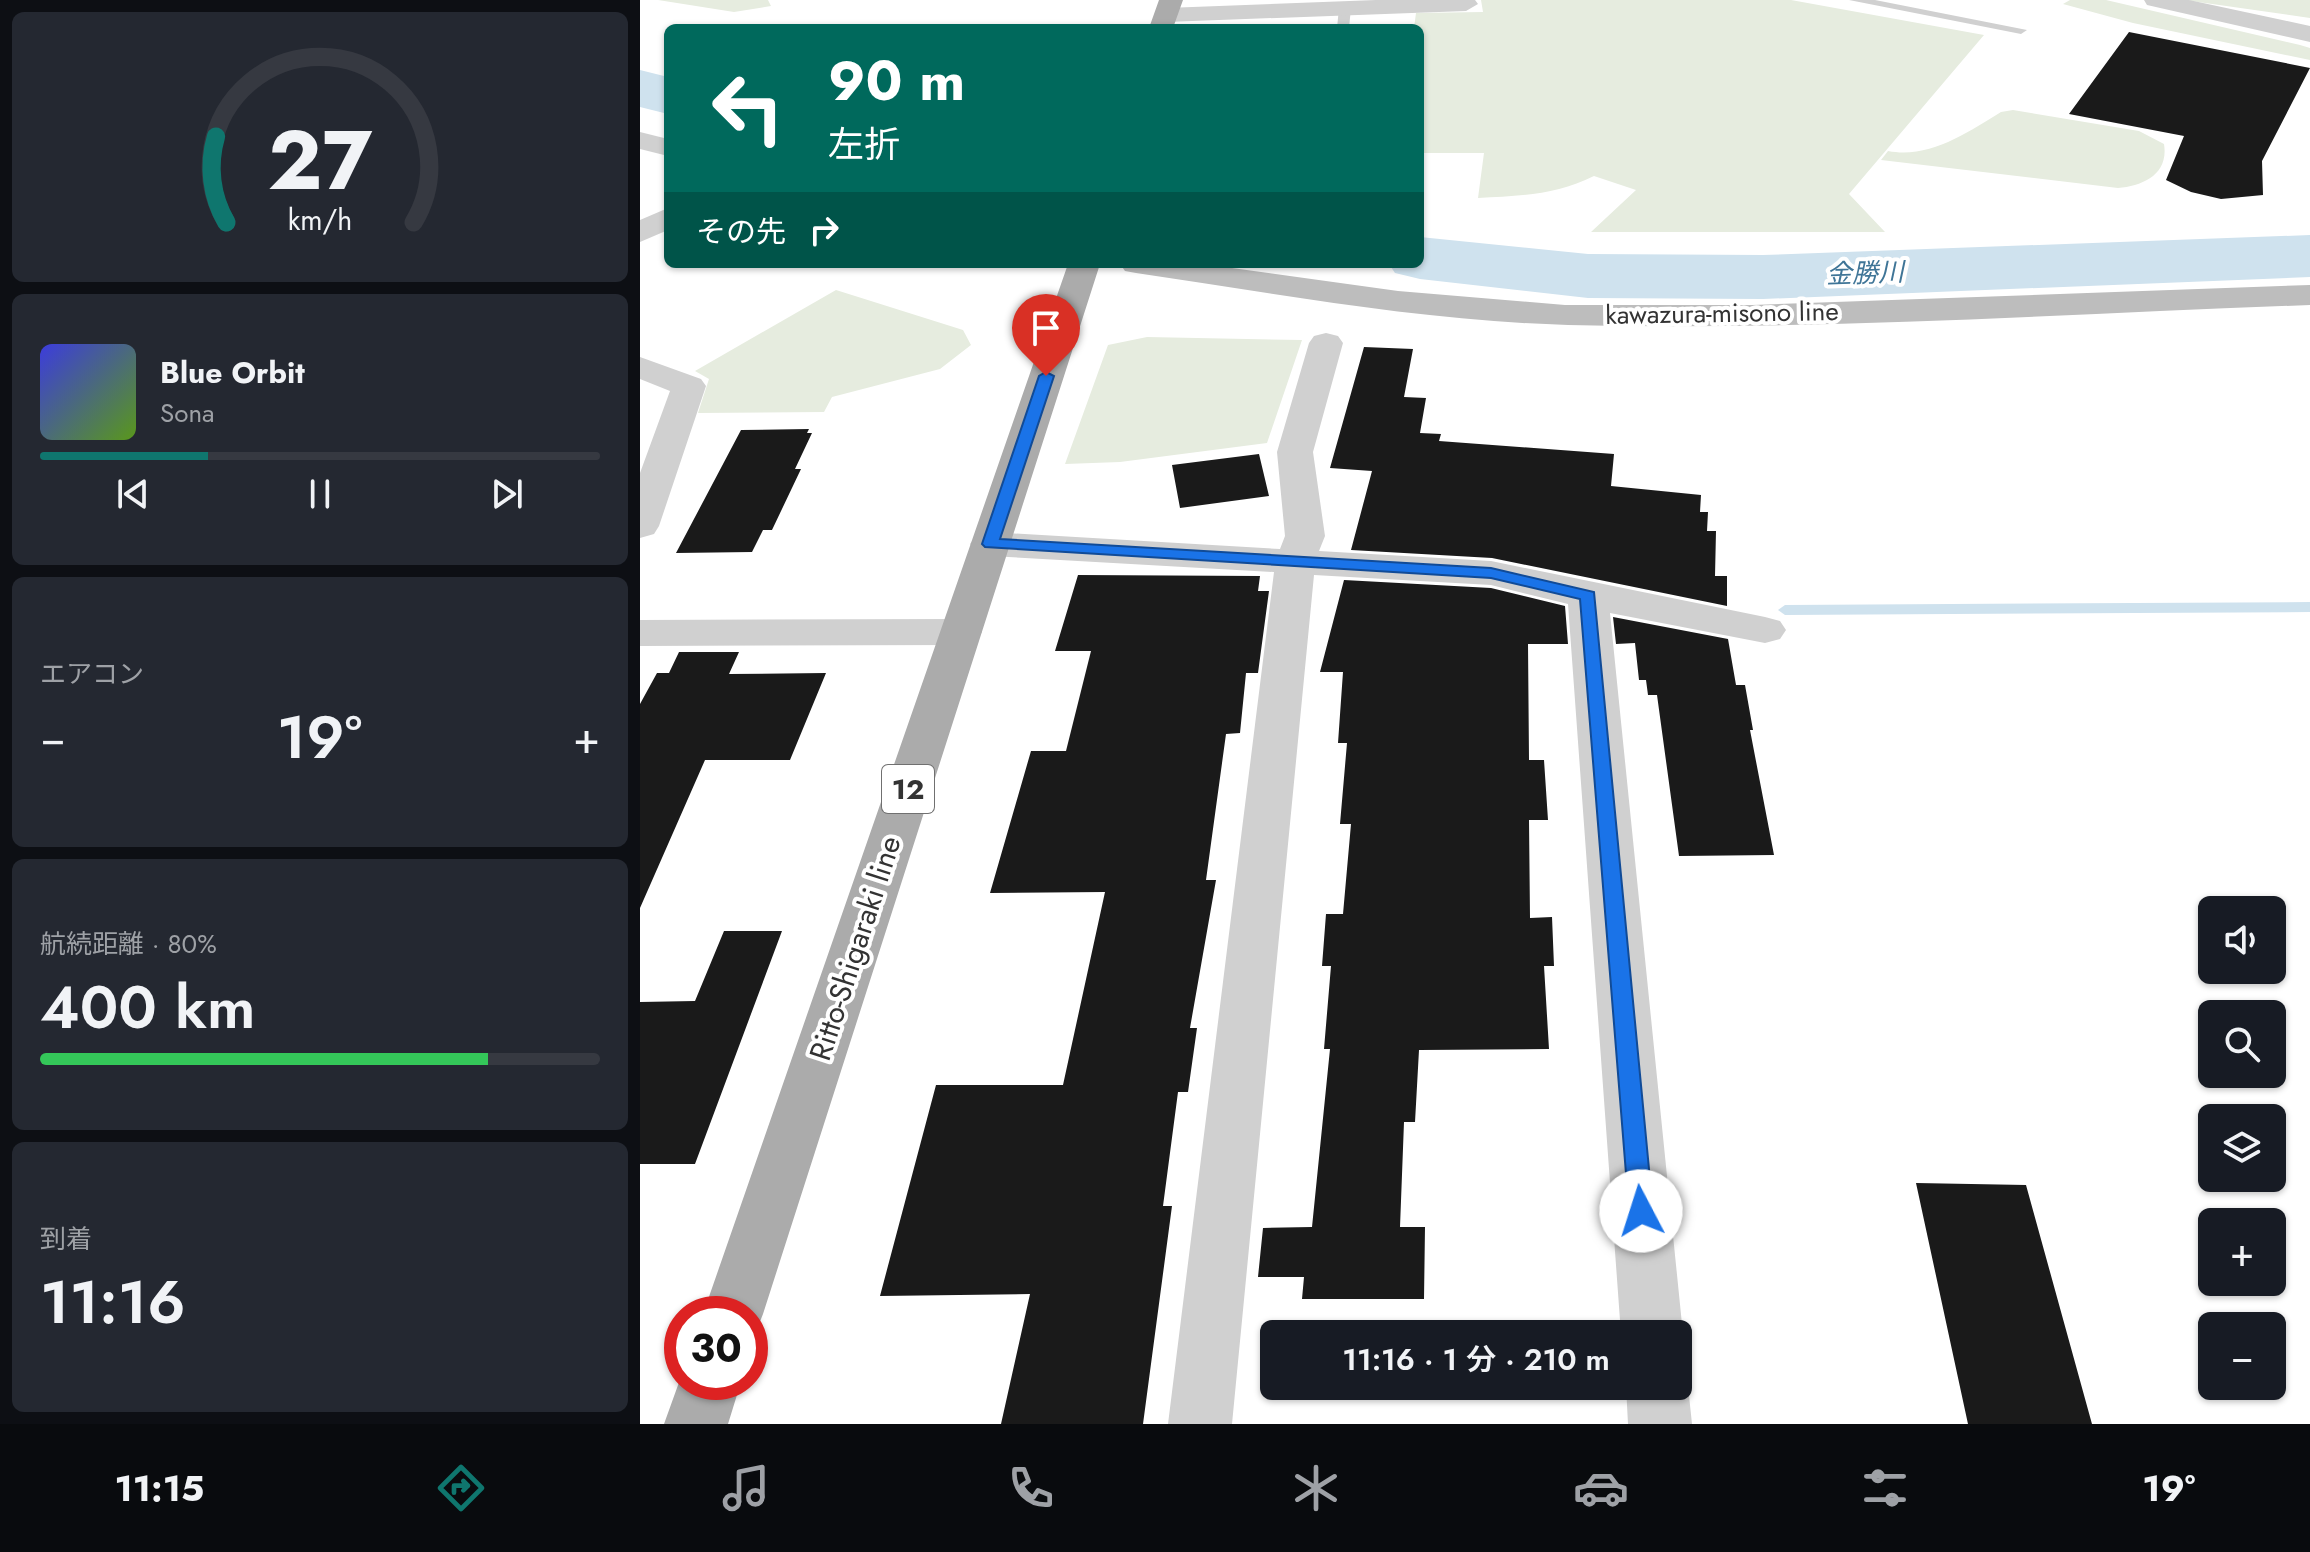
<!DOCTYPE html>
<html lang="ja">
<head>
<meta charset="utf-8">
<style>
	body { margin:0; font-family:Jost,"Noto Sans JP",sans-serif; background:#242831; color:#f1f3f6; height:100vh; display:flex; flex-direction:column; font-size:30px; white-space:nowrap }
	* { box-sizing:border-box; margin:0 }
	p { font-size:26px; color:#9ea1a6 }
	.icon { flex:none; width:44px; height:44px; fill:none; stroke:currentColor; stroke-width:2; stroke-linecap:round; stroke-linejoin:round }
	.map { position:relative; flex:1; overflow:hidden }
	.panel { display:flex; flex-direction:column; gap:12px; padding:12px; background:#0d0f14; width:640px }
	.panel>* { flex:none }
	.top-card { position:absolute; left:24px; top:24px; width:760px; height:244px; border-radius:12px; box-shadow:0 2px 6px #0004; background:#00695c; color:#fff; overflow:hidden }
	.tools { position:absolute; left:1558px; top:896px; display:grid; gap:16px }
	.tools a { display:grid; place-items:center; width:88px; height:88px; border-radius:12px; background:#171b24; box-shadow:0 2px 6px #0004; font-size:40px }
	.speed { position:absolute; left:24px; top:1296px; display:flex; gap:16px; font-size:40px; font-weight:700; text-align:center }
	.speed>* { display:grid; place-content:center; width:104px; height:104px; border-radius:50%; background:#171b24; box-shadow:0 2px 6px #0004; line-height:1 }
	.speed .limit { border:12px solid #d22; background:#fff; color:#111 }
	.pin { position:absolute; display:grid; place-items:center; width:68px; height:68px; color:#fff; margin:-82px -34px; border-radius:50% 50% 50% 0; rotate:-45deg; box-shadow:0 0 8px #0007 }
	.pin .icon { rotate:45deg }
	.me { position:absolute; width:88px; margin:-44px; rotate:355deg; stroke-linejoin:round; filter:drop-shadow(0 0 6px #0008) }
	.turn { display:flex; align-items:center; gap:28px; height:168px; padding:0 32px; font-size:36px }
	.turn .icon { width:104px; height:104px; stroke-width:2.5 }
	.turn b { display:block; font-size:56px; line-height:68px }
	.then { display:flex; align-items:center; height:76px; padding:0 32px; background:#0003; gap:16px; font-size:30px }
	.big { font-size:60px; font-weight:600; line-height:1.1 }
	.panel .tile { flex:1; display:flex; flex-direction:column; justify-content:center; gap:12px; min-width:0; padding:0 28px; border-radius:12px; background:#242831 }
	.panel .dial { align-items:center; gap:0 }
	.dial svg { height:208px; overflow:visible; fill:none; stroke:#363941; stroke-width:7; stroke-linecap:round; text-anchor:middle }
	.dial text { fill:#f1f3f6; stroke:none }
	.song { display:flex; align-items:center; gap:24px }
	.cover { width:96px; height:96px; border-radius:12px; background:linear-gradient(135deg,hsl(240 70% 55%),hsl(90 70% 35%)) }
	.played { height:8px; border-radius:4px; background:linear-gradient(90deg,#0f766e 30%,#363941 30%) }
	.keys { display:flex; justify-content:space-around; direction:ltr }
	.heat { display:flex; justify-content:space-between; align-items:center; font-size:44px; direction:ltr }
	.charge { height:12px; border-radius:6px; background:linear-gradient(90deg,#34c759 80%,#363941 0) }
	.trip { position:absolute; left:620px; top:1320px; width:432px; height:80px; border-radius:12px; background:#171b24; box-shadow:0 2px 6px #0004; font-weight:600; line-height:80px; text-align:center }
	.tab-bar { display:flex; height:128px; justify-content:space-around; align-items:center; background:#090b0e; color:#9ea1a6 }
	.tab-bar .icon { width:56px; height:56px }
	.tab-bar .current { color:#0f766e }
	.tab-bar b { font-size:36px; color:#f1f3f6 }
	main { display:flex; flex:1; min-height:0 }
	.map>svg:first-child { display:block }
	.green { fill:#e6ecdf }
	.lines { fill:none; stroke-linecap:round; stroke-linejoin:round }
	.stream { fill:#cfe2ee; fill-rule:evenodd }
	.river { fill:#cfe2ee; fill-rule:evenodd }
	.building { fill:#1a1a1a }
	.service { fill:#d0d0d0; fill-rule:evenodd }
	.minor { fill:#d0d0d0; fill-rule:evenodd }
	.tertiary { fill:#d0d0d0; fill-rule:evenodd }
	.secondary { fill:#bdbdbd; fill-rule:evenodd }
	.primary { fill:#ababab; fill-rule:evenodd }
	.route { fill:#1a73e8; stroke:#114b97; stroke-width:2 }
	.labels { text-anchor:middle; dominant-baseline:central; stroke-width:8; stroke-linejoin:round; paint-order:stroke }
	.far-water-label { font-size:26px; font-style:italic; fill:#3f7597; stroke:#fff }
	.far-street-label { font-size:26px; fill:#333; stroke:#fff }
	.shield { fill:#fff; stroke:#707070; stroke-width:2 }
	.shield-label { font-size:28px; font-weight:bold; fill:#333 }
	.street-label { font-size:30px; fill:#333; stroke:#fff }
</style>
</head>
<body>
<main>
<section class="panel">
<div class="tile dial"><svg viewBox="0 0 100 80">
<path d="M14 69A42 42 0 1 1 86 69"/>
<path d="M14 69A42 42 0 0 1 10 36" stroke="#0f766e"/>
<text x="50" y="56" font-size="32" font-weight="700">27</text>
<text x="50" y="72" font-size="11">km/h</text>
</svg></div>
<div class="tile">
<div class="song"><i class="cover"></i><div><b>Blue Orbit</b><p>Sona</p></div></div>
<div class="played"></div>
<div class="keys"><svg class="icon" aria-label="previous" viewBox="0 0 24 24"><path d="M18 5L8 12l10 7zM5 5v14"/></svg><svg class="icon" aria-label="pause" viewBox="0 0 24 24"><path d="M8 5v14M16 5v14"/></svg><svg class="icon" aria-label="next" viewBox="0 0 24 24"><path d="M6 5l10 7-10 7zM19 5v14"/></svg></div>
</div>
<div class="tile"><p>エアコン</p>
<div class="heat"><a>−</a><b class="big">19°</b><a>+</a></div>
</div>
<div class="tile"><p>航続距離 · 80%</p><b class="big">400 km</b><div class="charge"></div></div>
<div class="tile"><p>到着</p><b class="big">11:16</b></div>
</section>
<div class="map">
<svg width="1670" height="1424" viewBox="0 0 1670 1424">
	<rect width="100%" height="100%" fill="#fff"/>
	<path class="green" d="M 18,0 L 128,0 L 131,6 L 94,12 Z
		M 841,0 L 1151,0 L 1344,35 L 1209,194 L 1245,232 L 951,232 L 996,190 L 954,176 C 916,195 879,196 838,198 L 844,153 L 780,153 L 780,28 L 774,28 L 776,13 L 843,12 Z
		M 1430,0 L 1466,0 L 1660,45 L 1670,48 L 1670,60 L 1493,23 L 1423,4 Z
		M 1544,0 L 1670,0 L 1670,18 Z
		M 1373,110 L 1499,131 L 1524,144 C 1529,174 1503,186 1478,188 L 1241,160 L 1248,151 C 1289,159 1327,133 1361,112 Z
		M 196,290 L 323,330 L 331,345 L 300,369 L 192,397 L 184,412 L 58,413 L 69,379 L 55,371 Z
		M 507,337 L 662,340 L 627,443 L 480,462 L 425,464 L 468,345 Z"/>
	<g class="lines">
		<path class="stream" d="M 1670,602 L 1670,612 L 1145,615 L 1138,610 L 1145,605 Z"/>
		<path class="river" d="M 0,70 L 28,77 L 28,114 L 0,107 Z
			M 1670,235 L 1670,277 L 1123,299 L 948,298 L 780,279 L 755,273 L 749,264 L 780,264 L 780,237 L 948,254 L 1123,255 Z"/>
	</g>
	<path class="building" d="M 1489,32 L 1670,68 L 1622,161 L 1623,195 L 1581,199 L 1551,192 L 1526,180 L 1544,136 L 1429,114 Z
		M 724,347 L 773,349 L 764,397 L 786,398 L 780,433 L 801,434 L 799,441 L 974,454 L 971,486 L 1061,495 L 1060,512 L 1068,512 L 1067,531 L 1076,531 L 1075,576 L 1087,576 L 1087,606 L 852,558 L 711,550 L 732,471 L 690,468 Z
		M 169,429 L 167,433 L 172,433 L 155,469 L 161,469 L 132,530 L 123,530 L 112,552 L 36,553 L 101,430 Z
		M 619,454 L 629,496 L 540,508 L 532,465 Z
		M 438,575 L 620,576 L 618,591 L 629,591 L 618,673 L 606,673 L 600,733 L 586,734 L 566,880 L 576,880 L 550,1028 L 557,1028 L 548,1092 L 538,1092 L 523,1206 L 532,1206 L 503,1424 L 361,1424 L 390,1294 L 240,1296 L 296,1085 L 423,1085 L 465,892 L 350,893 L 391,751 L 426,751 L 451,651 L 415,651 Z
		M 704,580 L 851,588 L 925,606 L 928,644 L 888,644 L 889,760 L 904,760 L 908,820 L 889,820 L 890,918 L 912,917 L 914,966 L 904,966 L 909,1049 L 779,1050 L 775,1122 L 764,1122 L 760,1227 L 785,1227 L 784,1299 L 662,1299 L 664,1277 L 618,1277 L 623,1228 L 672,1227 L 690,1049 L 684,1049 L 691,966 L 682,966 L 686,914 L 703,914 L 711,824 L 700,824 L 707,743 L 698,743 L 703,672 L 680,672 Z
		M 973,617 L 1088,639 L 1096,685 L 1105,685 L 1113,730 L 1110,730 L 1134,855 L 1039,856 L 1017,695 L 1008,695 L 1006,680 L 999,680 L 995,643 L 976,644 Z
		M 39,652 L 99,652 L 89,674 L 186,673 L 150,760 L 65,760 L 0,908 L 0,704 L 17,673 L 29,673 Z
		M 84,931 L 142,931 L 55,1164 L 0,1164 L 0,1002 L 55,1001 Z
		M 1276,1183 L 1386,1185 L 1452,1424 L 1328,1424 Z"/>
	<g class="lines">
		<path class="service" d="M 1209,0 L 1235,0 L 1387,30 L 1381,34 Z
			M 705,4 L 711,8 L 709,28 L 697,28 L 699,8 Z"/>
		<path class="minor" d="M 736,0 L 835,0 L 838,4 L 826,11 L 526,22 L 514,15 L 526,8 Z
			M 1504,0 L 1549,0 L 1670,26 L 1670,42 L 1507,5 Z
			M 28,208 L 28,230 L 0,242 L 0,220 Z
			M 686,333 L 698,336 L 703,343 L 673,452 L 685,536 L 679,551 L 851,561 L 1125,617 L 1140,621 L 1146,630 L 1140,639 L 1125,643 L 970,613 L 1043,1334 L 1038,1345 L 1038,1334 L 981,1334 L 928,604 L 851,585 L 674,575 L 592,1424 L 528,1424 L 634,572 L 350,556 L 336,552 L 330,544 L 336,536 L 350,532 L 640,549 L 645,536 L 637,452 L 669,343 L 674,336 Z
			M 0,357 L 61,379 L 66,386 L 19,526 L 14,534 L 0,538 L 0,473 L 30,391 L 0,379 Z
			M 321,619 L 336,623 L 342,632 L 336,641 L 321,645 L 0,646 L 0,620 Z
			M 1039,1365 L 1048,1386 L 1052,1424 L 988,1424 L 986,1386 L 1038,1386 Z"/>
		<path class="tertiary" d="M 0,132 L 28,139 L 28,156 L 0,149 Z"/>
		<path class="secondary" d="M 480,264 L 563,264 L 758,291 L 925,305 L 1112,305 L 1670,285 L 1670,305 C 1423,314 1175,331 928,325 C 783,321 639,294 496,273 L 485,271 Z"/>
		<path class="primary" d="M 519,0 L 543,0 L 533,28 L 509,28 Z
			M 428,264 L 460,264 L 123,1314 L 115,1334 L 110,1336 L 110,1314 L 63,1314 Z
			M 42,1374 L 42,1382 L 101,1382 L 88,1424 L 24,1424 Z"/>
	</g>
	<path class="route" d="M 406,372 L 414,376 L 360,539 L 851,568 L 954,592 L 1013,1211 L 1010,1218 L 1001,1222 L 993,1218 L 989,1211 L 940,599 L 851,578 L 345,547 L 342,544 L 399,376 Z"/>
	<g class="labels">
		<g class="far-water-label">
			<text transform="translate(1225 273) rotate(-2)">金勝川</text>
		</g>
		<g class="far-street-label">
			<text transform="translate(1082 313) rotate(-1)">kawazura-misono line</text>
		</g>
		<rect class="shield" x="242" y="765" width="52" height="48" rx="6"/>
		<g class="shield-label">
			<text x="268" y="789">12</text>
		</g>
		<g class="street-label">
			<text transform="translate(215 948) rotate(-72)">Ritto-Shigaraki line</text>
		</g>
	</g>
</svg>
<div class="tools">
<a><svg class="icon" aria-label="sound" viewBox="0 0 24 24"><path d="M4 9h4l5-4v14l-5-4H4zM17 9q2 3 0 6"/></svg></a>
<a><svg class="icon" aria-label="search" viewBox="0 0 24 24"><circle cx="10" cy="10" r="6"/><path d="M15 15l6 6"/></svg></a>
<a><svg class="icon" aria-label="layers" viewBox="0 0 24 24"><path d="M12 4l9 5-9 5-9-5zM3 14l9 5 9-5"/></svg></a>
<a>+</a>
<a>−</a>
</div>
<div class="speed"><div class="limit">30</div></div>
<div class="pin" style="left:406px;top:376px;background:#d93025"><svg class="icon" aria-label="arrive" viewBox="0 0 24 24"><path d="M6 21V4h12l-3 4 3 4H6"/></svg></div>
<svg class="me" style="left:1001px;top:1211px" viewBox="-20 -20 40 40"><circle r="19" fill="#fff"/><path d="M0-13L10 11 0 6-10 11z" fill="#1a73e8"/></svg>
<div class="trip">11:16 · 1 分 · 210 m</div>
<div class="top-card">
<div class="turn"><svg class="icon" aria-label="left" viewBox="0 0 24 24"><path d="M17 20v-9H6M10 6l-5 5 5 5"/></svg><div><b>90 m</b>左折</div></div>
<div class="then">その先<svg class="icon" aria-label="right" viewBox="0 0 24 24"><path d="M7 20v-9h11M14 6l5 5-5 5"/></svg></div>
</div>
</div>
</main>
<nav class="tab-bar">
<b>11:15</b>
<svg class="icon current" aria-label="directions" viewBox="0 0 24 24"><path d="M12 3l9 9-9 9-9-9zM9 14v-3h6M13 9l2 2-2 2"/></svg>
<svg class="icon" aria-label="music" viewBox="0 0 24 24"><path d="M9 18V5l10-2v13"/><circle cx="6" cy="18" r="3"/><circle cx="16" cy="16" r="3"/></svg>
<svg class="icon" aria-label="phone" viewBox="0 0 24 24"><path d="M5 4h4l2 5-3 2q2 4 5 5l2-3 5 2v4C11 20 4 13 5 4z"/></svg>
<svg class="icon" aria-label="climate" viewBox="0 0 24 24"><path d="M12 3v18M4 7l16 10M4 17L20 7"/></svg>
<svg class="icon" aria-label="car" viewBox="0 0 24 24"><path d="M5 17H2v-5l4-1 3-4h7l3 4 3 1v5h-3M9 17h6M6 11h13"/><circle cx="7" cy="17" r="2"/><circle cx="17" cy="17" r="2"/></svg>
<svg class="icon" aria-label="filters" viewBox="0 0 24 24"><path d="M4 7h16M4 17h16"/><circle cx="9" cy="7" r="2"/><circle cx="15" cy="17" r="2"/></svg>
<b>19°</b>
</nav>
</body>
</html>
